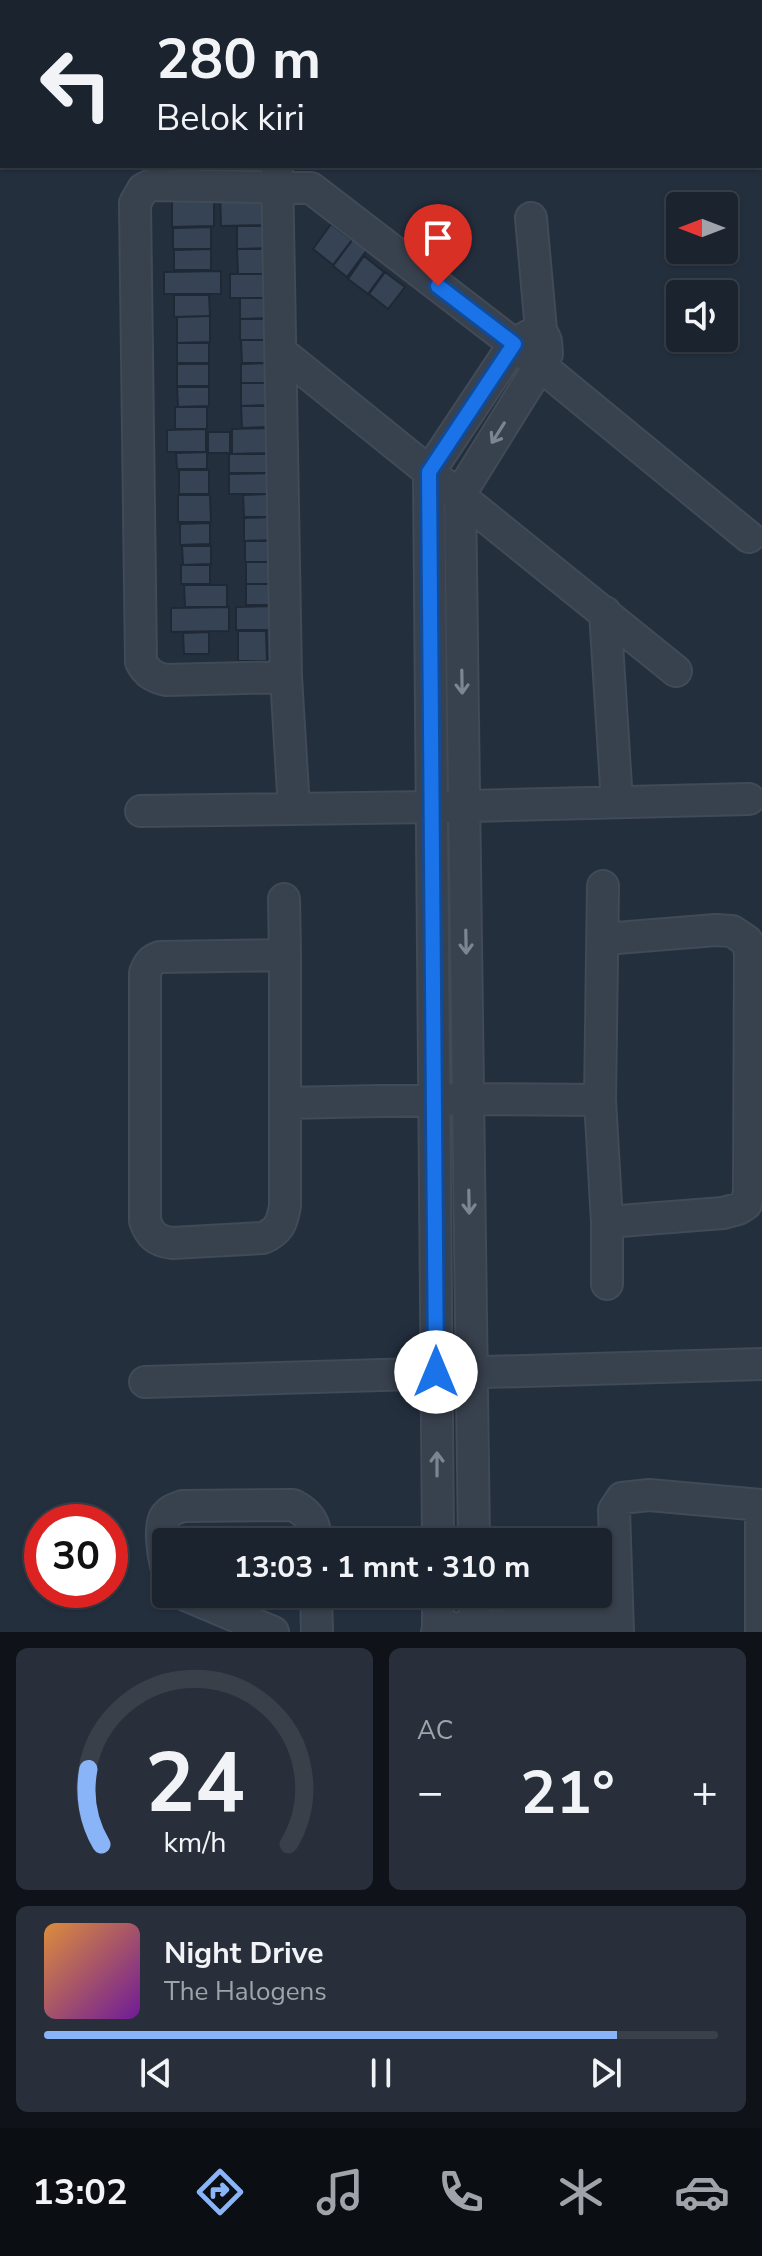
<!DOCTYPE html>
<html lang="id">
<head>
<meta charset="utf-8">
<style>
	body { margin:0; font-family:"Nunito Sans",sans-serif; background:#282f3a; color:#f1f3f6; height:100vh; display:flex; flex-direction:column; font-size:30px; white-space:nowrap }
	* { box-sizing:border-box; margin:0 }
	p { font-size:26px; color:#a0a4aa }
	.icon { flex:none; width:44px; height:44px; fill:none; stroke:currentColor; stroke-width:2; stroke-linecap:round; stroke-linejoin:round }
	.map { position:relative; height:1632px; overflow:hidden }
	.drawer { display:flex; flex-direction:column; gap:16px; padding:16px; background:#0f1319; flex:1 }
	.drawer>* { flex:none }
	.banner { position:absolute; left:0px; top:0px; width:762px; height:168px; box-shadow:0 2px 6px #0004,0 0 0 2px #39404a; background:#1b232e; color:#f1f3f6; overflow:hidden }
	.needle { width:52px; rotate:270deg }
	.tools { position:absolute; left:666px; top:192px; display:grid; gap:16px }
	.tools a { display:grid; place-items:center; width:72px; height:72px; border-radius:8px; background:#1b232e; box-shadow:0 2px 6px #0004,0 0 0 2px #39404a; font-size:40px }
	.speed { position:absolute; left:24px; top:1504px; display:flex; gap:16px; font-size:40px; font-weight:700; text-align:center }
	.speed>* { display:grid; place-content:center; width:104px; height:104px; border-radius:50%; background:#1b232e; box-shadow:0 2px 6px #0004,0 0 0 2px #39404a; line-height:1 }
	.speed .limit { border:12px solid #d22; background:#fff; color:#111 }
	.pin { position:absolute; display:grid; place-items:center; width:68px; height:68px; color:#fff; margin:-82px -34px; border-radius:50% 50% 50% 0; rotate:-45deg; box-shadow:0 0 8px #0007 }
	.pin .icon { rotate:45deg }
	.me { position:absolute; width:88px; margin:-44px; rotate:0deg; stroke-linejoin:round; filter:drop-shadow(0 0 6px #0008) }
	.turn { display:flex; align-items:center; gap:28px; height:168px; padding:0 24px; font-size:36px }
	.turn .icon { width:104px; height:104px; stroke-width:2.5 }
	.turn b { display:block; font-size:56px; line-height:68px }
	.big { font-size:60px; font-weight:700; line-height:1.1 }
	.drawer .tile { flex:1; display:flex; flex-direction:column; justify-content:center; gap:12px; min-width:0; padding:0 28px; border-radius:12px; background:#282f3a }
	.drawer .dial { align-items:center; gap:0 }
	.dial svg { height:208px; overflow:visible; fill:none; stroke:#39404a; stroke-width:7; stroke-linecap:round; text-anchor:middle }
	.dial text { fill:#f1f3f6; stroke:none }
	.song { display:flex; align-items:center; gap:24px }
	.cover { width:96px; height:96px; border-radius:12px; background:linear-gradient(135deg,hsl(30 70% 55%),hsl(280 70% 35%)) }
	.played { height:8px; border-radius:4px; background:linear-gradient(90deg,#8ab4f8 85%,#39404a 85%) }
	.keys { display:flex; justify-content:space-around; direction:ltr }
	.heat { display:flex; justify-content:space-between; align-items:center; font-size:44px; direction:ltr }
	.drawer .tiles { flex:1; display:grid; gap:16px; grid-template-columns:1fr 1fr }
	.tile:last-child { grid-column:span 2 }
	.trip { position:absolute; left:152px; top:1528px; width:460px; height:80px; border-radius:8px; background:#1b232e; box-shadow:0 2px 6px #0004,0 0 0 2px #39404a; font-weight:700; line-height:80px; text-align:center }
	.dock { display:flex; height:128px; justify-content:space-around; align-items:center; background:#0b0e12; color:#a0a4aa }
	.dock .icon { width:56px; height:56px }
	.dock .on { color:#8ab4f8 }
	.dock b { font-size:36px; color:#f1f3f6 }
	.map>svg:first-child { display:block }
	.building { fill:#364354; stroke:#1f2835; stroke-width:2 }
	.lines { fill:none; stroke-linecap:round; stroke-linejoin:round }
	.street-casing { stroke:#414a57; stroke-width:34 }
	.street { stroke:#38414e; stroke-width:30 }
	.oneway { stroke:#7c8592 }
	.route-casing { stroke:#114b97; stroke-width:20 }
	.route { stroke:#1a73e8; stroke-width:14 }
</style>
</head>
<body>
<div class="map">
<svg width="762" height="1632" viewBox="0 0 762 1632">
	<rect width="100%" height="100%" fill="#242f3e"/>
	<path class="building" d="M 267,193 L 267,225 L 221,226 L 220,194 Z
		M 214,196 L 214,226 L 172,227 L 172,197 Z
		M 331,224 L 352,240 L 333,265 L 313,249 Z
		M 237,226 L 269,226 L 270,248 L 237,249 Z
		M 211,227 L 211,249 L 173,249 L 173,228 Z
		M 356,235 L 370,246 L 347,277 L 333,266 Z
		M 211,249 L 211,270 L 174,270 L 174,250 Z
		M 237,249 L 268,249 L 268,274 L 238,274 Z
		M 364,256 L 384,272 L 368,294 L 348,279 Z
		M 221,271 L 221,294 L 164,294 L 164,272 Z
		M 385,272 L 405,287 L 388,309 L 369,294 Z
		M 230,274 L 267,274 L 267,298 L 230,298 Z
		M 174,295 L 209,295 L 210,316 L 174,317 Z
		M 240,298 L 269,298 L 270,318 L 240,319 Z
		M 210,316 L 210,342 L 177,343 L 177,317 Z
		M 240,319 L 267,319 L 267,340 L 240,340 Z
		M 241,340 L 267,340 L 267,363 L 242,363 Z
		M 177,343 L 209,343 L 209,363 L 177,363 Z
		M 269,363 L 269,383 L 241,383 L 241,364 Z
		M 177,364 L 209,364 L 209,386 L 177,386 Z
		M 241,383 L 269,383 L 270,405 L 241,406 Z
		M 177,387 L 209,387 L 209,406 L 178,407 Z
		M 241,406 L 269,406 L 270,427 L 242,428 Z
		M 175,407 L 207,407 L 207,429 L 175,429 Z
		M 269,428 L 269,453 L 232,454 L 232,429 Z
		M 206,429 L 206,452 L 167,452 L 167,430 Z
		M 208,432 L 230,432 L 230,453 L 208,453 Z
		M 207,452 L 207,469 L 177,469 L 176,453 Z
		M 229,454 L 276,454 L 276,473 L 229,473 Z
		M 179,470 L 209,470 L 209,494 L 179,494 Z
		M 273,473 L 274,494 L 229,494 L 229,474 Z
		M 272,494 L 272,517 L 244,517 L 243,495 Z
		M 178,495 L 210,495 L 211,522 L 178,522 Z
		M 271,517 L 272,540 L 244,541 L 244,518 Z
		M 210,523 L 210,544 L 180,545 L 180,524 Z
		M 245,541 L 274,541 L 274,562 L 245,562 Z
		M 182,546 L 211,546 L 211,564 L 183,565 Z
		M 246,562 L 273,562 L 273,584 L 246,584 Z
		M 181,565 L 210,565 L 210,584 L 181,584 Z
		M 246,584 L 275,584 L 275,605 L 246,605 Z
		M 184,585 L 227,585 L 227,607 L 185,607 Z
		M 276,606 L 277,630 L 236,630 L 236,607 Z
		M 229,607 L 229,631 L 171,632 L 171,608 Z
		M 238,631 L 266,631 L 267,661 L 238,661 Z
		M 209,632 L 209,654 L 184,654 L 183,633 Z"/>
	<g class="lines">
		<g class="street-casing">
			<path id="street" d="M 760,79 L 762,79
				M 0,111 L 2,112
				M 277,167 L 286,677 L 294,809
				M 281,352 L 676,671
				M 605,612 L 617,802
				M 286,677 L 166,680 C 153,677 147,673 141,662 L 135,203 L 143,189 L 151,185 L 311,188 L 514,344 L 749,537
				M 141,811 L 432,807 L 749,799
				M 284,899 L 285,955
				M 604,939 L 716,930 L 732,931 L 747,941 L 750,953 L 749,1192 L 746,1204 L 738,1209 L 723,1213 L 607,1222 L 607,1284
				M 285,955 L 285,1206 C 282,1223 279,1231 263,1238 L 172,1243 C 156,1241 150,1235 145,1221 L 145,973 C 148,964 151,960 160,957 Z
				M 600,1100 L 607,1222
				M 287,1103 L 468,1099 L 600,1100 L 603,886
				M 145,1382 L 762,1364
				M 438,1542 L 429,472 L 514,344 L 530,335
				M 474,1542 L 460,494 L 547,354 L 546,341 L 541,330 L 531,218
				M 166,1566 C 163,1554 159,1528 165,1517 C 169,1510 177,1508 183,1506 L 293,1505 C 309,1513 316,1523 316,1542
				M 183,1594 L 273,1632
				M 316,1594 L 317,1632
				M 438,1594 L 438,1632
				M 474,1594 L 475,1632
				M 437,1632 L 438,1628 L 617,1621
				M 618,1632 L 614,1510 L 622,1498 L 649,1495 L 762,1505
				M 761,1632 L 761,1505"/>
		</g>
		<use href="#street" class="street"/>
	</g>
	<defs><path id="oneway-shaft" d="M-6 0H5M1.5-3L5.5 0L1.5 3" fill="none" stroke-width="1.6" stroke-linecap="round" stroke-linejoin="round" transform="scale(2)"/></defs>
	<g class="oneway">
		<use href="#oneway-shaft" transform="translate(498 433) rotate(122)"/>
		<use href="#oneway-shaft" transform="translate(462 682) rotate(89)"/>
		<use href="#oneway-shaft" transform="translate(466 942) rotate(89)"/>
		<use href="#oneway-shaft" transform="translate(469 1202) rotate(89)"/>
		<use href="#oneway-shaft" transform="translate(437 1464) rotate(-90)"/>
	</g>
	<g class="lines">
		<g class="route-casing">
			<path id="route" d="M 436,1372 L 429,472 L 514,344 L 438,286"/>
		</g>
		<use href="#route" class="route"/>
	</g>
</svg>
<div class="tools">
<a><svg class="needle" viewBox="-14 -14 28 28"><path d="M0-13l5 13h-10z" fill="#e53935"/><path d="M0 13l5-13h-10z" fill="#a0a4aa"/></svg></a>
<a><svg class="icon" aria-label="sound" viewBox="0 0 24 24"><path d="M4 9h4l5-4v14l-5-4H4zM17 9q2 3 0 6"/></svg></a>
</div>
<div class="speed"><div class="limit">30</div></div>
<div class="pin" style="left:438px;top:286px;background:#d93025"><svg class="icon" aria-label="arrive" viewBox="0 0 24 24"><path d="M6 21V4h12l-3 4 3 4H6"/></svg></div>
<svg class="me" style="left:436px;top:1372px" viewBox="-20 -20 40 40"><circle r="19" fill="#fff"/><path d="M0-13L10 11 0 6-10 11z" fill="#1a73e8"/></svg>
<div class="trip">13:03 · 1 mnt · 310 m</div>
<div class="banner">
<div class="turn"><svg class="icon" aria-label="left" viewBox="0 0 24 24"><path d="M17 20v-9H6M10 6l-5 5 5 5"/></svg><div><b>280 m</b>Belok kiri</div></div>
</div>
</div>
<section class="drawer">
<div class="tiles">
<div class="tile dial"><svg viewBox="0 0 100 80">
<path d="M14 69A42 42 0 1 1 86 69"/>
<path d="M14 69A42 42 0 0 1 9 40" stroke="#8ab4f8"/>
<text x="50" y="56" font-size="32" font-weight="700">24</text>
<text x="50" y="72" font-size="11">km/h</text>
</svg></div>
<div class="tile"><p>AC</p>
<div class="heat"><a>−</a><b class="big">21°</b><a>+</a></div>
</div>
<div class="tile">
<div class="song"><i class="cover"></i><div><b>Night Drive</b><p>The Halogens</p></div></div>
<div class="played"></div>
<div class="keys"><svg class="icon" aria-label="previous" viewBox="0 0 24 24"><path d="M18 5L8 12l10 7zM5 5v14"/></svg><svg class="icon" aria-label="pause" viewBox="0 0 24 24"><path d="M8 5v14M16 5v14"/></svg><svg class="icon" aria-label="next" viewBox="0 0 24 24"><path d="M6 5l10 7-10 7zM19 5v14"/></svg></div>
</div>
</div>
</section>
<nav class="dock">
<b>13:02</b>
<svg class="icon on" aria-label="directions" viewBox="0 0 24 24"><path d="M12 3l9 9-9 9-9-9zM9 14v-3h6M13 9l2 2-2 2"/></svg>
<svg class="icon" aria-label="music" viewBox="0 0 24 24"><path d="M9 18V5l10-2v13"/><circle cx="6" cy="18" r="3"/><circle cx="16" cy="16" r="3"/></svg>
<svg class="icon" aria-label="phone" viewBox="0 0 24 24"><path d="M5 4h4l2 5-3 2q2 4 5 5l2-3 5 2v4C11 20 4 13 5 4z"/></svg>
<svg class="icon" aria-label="climate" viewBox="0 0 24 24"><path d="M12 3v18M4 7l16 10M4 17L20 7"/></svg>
<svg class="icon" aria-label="car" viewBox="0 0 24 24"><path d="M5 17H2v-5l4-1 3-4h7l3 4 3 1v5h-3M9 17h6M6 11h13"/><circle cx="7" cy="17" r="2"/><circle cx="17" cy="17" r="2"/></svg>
</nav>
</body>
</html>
